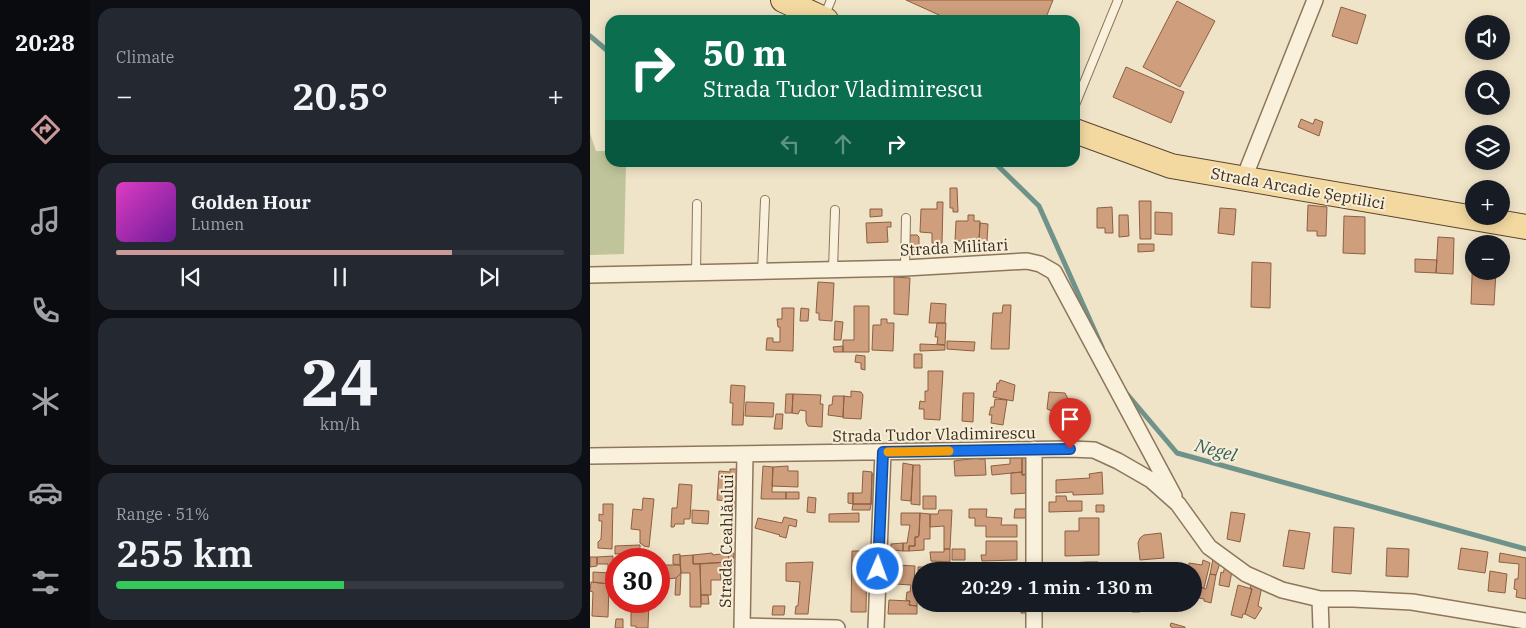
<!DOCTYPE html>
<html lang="en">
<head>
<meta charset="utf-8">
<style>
	body { margin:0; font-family:"IBM Plex Serif",serif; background:#242831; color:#f1f3f6; height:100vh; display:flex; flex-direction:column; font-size:19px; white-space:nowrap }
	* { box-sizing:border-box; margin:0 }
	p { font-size:16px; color:#9ea1a6 }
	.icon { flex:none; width:28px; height:28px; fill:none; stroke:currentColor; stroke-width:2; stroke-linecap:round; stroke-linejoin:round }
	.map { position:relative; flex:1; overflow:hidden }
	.side { display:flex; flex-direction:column; gap:8px; padding:8px; background:#0d0f14; width:500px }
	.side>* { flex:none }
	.hud { position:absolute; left:15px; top:15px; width:475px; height:152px; border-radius:15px; box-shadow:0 2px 12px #0003; background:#0b6e4f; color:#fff; overflow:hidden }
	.tools { position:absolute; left:875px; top:15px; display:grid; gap:10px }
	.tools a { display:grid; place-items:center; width:45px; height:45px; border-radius:50%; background:#171b24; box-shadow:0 2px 12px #0003; font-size:25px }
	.speed { position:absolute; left:15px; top:548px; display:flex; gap:10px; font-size:25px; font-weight:700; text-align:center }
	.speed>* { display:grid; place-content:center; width:65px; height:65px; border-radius:50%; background:#171b24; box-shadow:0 2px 12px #0003; line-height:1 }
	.speed .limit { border:8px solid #d22; background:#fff; color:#111 }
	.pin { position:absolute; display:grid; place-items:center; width:42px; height:42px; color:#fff; margin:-51px -21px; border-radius:50% 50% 50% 0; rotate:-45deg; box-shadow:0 0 5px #0007 }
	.pin .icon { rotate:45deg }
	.me { position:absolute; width:55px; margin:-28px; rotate:2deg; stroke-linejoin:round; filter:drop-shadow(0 0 4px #0008) }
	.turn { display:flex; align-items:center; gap:18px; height:105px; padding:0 15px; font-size:22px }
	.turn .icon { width:65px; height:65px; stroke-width:2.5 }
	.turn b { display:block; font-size:35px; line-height:42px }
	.lanes { display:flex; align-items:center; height:48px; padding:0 15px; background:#0003; justify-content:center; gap:25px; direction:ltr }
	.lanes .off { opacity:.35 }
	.big { font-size:38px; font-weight:600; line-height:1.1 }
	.side .card { flex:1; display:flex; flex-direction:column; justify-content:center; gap:8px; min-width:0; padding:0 18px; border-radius:15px; background:#242831 }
	.side .dial { align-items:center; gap:0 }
	.dial b { font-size:65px; line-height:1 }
	.song { display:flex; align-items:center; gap:15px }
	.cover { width:60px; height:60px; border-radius:8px; background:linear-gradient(135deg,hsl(310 70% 55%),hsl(280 70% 35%)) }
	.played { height:5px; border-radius:2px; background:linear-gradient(90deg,#cc999b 75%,#363941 75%) }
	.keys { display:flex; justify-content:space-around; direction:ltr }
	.heat { display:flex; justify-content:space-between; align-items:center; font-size:28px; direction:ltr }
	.charge { height:8px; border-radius:4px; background:linear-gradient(90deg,#34c759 51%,#363941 0) }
	.trip { position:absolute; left:322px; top:562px; width:290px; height:50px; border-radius:25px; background:#171b24; box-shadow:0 2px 12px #0003; font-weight:600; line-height:50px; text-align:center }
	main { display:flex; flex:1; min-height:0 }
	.menu { display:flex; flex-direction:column; width:90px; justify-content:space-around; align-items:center; background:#090b0e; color:#9ea1a6 }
	.menu .icon { width:35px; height:35px }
	.menu .selected { color:#cc999b }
	.menu b { font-size:22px; color:#f1f3f6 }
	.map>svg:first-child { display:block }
	.cemetery { fill:#bfc49a }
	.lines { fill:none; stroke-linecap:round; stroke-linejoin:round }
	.stream { stroke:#6f938a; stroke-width:5 }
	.building { fill:#cf9f7d; stroke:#8d5f41 }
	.lane-casing { stroke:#8d765c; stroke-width:10 }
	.street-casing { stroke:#8d765c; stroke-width:18 }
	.primary-casing { stroke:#5b4430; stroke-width:26 }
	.lane { stroke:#faf1dc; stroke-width:8 }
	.street { stroke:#faf1dc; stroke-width:15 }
	.primary { stroke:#f3d9a0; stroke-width:24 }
	.route-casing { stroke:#114b97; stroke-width:12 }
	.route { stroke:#1a73e8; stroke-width:9 }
	.slow { stroke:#f59e0b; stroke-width:9 }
	.labels { text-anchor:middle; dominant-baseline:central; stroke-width:4; stroke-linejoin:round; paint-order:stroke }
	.street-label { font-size:16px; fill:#3d2e20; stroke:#f7eed8 }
	.water-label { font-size:18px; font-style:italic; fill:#2f5d5a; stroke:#f7eed8 }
</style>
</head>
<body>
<main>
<nav class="menu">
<b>20:28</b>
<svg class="icon selected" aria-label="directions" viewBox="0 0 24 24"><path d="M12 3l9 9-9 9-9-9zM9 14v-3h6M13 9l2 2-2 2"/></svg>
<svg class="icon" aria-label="music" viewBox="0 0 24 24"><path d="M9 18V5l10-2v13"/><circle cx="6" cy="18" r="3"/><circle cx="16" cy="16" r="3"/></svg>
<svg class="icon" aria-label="phone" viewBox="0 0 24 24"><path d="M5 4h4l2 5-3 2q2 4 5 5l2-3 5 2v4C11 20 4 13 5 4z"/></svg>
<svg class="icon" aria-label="climate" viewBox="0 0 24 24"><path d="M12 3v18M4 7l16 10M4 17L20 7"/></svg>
<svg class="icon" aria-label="car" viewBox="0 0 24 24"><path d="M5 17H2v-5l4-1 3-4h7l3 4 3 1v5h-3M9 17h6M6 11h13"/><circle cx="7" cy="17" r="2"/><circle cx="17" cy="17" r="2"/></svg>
<svg class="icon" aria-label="filters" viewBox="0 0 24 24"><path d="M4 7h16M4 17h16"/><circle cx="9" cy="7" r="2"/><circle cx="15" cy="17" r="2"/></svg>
</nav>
<section class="side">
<div class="card"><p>Climate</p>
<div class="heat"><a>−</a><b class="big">20.5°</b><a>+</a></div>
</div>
<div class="card">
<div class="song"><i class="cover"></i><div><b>Golden Hour</b><p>Lumen</p></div></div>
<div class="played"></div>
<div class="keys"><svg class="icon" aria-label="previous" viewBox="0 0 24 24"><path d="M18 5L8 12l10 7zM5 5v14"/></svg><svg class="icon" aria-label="pause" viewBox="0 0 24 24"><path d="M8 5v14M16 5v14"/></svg><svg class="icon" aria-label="next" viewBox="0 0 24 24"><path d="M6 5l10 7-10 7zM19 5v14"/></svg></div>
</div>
<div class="card dial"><b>24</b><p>km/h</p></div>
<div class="card"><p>Range · 51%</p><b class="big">255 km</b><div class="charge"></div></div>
</section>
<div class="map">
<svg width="936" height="628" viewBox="0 0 936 628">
	<rect width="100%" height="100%" fill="#f0e4c8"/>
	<path class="cemetery" d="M 0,133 L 6,151 L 20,151 L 20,162 L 36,163 L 34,254 L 0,255 Z"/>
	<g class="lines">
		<path class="stream" d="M 0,36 L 20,53
			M 404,162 L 449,206 L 512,347
			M 537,394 L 587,453 L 936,549"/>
	</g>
	<path class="building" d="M 316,0 L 463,0 L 455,20 L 360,20 Z
		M 587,1 L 625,21 L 590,87 L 553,67 Z
		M 751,7 L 776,15 L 767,44 L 742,36 Z
		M 536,67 L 594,92 L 581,123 L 523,97 Z
		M 711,119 L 723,124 L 725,119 L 733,122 L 729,136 L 708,127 Z
		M 360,188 L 367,188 L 368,212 L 363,212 L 363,208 L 360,208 Z
		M 549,201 L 561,201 L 561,239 L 550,239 Z
		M 347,202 L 353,202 L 352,243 L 342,243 L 342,233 L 330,232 L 331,209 L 347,209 Z
		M 718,205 L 737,207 L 736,236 L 727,236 L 727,231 L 717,231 Z
		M 522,207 L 523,233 L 515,233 L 515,228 L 507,228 L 507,208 Z
		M 630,208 L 646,209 L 644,235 L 628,233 Z
		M 280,209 L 292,209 L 292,216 L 280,217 Z
		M 565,212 L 582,213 L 582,235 L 565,234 Z
		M 378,215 L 384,215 L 384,221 L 390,221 L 389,241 L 365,241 L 366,221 L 378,221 Z
		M 529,215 L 538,215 L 539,236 L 529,237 Z
		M 754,216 L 775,217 L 775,254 L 753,253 Z
		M 301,222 L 301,227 L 297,227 L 298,242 L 277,243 L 276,223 Z
		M 390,223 L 398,224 L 397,241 L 389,241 Z
		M 320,235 L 327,235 L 329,237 L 329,251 L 319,251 Z
		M 848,237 L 864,238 L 863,274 L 846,273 Z
		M 548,244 L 564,244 L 564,251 L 548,252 Z
		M 883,251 L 884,271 L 906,271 L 904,305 L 881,304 Z
		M 825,259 L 847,260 L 846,273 L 825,272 Z
		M 662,262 L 681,263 L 680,308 L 661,307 Z
		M 304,277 L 320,278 L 318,315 L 304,314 Z
		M 228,282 L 244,283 L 242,321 L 229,320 L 229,313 L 226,313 Z
		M 341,303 L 356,304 L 355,323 L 339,323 Z
		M 413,305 L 421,305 L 419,349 L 401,349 L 403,313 L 412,313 Z
		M 264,306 L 279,306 L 279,352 L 253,352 L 253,340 L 264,340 Z
		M 192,308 L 204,308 L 203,351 L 176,350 L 177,338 L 183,338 L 183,342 L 190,342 L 190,327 L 188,327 L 187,319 L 192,319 Z
		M 211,308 L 219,309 L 218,321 L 210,321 Z
		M 291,319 L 297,319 L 297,323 L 304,323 L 303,351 L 282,350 L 283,325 L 291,325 Z
		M 245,321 L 253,322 L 251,340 L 244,340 Z
		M 347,323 L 356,323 L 355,345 L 347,344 L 348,337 L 345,337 Z
		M 357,341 L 385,342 L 384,351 L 357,349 Z
		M 330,344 L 355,345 L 355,350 L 330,351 Z
		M 253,346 L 253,352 L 244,352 L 243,347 Z
		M 324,354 L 332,354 L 332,368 L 324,368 Z
		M 266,355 L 275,356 L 275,370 L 271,369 L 271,363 L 265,362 Z
		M 338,371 L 353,371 L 350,420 L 334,419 L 334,409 L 329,409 L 330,401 L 335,402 L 335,391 L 338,391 Z
		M 410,380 L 425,385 L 423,401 L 403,397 L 404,391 L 406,392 L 407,383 L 409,383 Z
		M 141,385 L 155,386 L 153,425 L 142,425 L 143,403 L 140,403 Z
		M 261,391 L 271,392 L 273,395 L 271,419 L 253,418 L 254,396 L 261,397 Z
		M 459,392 L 475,393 L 478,399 L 487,400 L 486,410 L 489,410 L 488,421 L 472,420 L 472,424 L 461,424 L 462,411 L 457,409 Z
		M 373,393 L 384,393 L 383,422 L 372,421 Z
		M 196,394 L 203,394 L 202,413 L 195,413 Z
		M 203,394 L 231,395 L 230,404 L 233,404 L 232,427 L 218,426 L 216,422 L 216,411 L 210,410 L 208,414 L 202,413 Z
		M 243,396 L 254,396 L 253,417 L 238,415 L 239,405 L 242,405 Z
		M 405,399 L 417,400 L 413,425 L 401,423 L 402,415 L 399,415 L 401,407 L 404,407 Z
		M 156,402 L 184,403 L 183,417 L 155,416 Z
		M 186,414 L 193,414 L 192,429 L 184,429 Z
		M 441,455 L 441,474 L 432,475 L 432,456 Z
		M 420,456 L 432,456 L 432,472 L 402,475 L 401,466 L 420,464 Z
		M 387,458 L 389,459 L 395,459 L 396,475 L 365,476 L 364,461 Z
		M 313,463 L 323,465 L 321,501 L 311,500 Z
		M 323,465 L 330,465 L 330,505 L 321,504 Z
		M 173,466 L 183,467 L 182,492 L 196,492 L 196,499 L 171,499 Z
		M 198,466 L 198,471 L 208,471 L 208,487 L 182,486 L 183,467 Z
		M 140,469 L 147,469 L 145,509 L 138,508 L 138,501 L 127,500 L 129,471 L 140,472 Z
		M 273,471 L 282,472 L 281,504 L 263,504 L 263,493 L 272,493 Z
		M 432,472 L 432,475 L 438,474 L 438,493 L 421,494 L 421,473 Z
		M 512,472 L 513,494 L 483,495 L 483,492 L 466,493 L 466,480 L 500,478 L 499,474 Z
		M 282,474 L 285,474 L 283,504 L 281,504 Z
		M 89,484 L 102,485 L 100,519 L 94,519 L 94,524 L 85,524 L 84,527 L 81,527 L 82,508 L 87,508 Z
		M 196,492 L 209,492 L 209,499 L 196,499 Z
		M 258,493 L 263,493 L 263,504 L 258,503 Z
		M 333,496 L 346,496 L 346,509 L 333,509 Z
		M 466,496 L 476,496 L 477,501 L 492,501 L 492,511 L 459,512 L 459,502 L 466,502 Z
		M 218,497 L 226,498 L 225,513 L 217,512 Z
		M 53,498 L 64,499 L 59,547 L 54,546 L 50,543 L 50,530 L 41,529 L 43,509 L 52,510 Z
		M 13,504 L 23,504 L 22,549 L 8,548 L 8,542 L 11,539 L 12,521 L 9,521 L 9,514 L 13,515 Z
		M 263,504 L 281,504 L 280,510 L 262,510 Z
		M 506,505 L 514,505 L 514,512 L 506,512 Z
		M 379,509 L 397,509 L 396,517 L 412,518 L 411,525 L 427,525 L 427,537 L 396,537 L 396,526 L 385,526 L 385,518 L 379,518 Z
		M 425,509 L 439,509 L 439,518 L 424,518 Z
		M 102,510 L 119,511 L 118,524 L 102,523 Z
		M 349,510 L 362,510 L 360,549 L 354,549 L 354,526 L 340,527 L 340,514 L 348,514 Z
		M 641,512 L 655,514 L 650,542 L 637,539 Z
		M 269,513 L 269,522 L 239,522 L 239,514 Z
		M 311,513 L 330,513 L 329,535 L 328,537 L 325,537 L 325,546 L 319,546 L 319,551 L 313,551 L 313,543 L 317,543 L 320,525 L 311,525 Z
		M 330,513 L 340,514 L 340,539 L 334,539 L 334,550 L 319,551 L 319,546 L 325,546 L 325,537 L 328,537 L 329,535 Z
		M 194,517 L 207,520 L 206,527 L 199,525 L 196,538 L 189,536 L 190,535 L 165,528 L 168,518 L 192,523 Z
		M 489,518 L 509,518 L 509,555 L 475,556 L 475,531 L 489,531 Z
		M 744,527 L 764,528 L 761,574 L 742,572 Z
		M 699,530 L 720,533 L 714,569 L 693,566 Z
		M 571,533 L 574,558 L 550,560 L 548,543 L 550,538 L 554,535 Z
		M 396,541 L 427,541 L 427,560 L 392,561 L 391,555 L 396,555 Z
		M 313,543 L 313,551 L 301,550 L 301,544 Z
		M 50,545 L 50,553 L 25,554 L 25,546 Z
		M 797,548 L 819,549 L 818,577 L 796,576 Z
		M 871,548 L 898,552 L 895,573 L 868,569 Z
		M 354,549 L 360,549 L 360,562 L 341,561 L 340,552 L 354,552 Z
		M 362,549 L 375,549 L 375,560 L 362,560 Z
		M 262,551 L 277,551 L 276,612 L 261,612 Z
		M 122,553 L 123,555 L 138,553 L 139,562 L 103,564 L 103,555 Z
		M 138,553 L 144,553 L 143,562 L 139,562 Z
		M 910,553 L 936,558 L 936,599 L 926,597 L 927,590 L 924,589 L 925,579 L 928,579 L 929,564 L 909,562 Z
		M 90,554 L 90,565 L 83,564 L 83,555 Z
		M 49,555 L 61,555 L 61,559 L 49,559 Z
		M 103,555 L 103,564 L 110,564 L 111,607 L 100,607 L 100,573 L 91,573 L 90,556 Z
		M 23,556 L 23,567 L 18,568 L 18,564 L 7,564 L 7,557 Z
		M 0,557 L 7,557 L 7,566 L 0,567 Z
		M 623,559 L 630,563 L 626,575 L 620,574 Z
		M 613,560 L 620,563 L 614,588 L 604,586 L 604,571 L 598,571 L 599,563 L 612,565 Z
		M 139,562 L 143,562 L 142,574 L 139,571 Z
		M 139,562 L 139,571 L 130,572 L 131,580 L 121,580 L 121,595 L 111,595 L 110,564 Z
		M 223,562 L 218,614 L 205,614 L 206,606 L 208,606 L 210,582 L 196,581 L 196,563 Z
		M 497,562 L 496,571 L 481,571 L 481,563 Z
		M 497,562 L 508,562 L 509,571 L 497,571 Z
		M 362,563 L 396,563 L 396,571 L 361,571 Z
		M 462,563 L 473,563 L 473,566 L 463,567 Z
		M 473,563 L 481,563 L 481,571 L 464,571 L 464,567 L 473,566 Z
		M 69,565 L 90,565 L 91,573 L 86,578 L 70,580 Z
		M 307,565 L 325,566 L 324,584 L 328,585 L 327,606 L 319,605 L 320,601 L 316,600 L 317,592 L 320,592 L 321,585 L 306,584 Z
		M 328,567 L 358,567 L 358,571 L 331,571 L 331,579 L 328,579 Z
		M 635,567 L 642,571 L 639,587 L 629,585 L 631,572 L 633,573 Z
		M 900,571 L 917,574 L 915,593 L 898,591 Z
		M 3,572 L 20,573 L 19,584 L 3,582 Z
		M 91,573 L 90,595 L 85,595 L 86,578 Z
		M 620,574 L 626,575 L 621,603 L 614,601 L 614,599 L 604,597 L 606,587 L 616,589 Z
		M 1,582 L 19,584 L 18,617 L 2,616 L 3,592 L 0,591 Z
		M 661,583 L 672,586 L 668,606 L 672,608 L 665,619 L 655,614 L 662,589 L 660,589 Z
		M 648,585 L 662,589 L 655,614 L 653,614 L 652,618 L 641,615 Z
		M 111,595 L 118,595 L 119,604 L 111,604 Z
		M 299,600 L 320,601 L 319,605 L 327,606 L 327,614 L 298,614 Z
		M 27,601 L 59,601 L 58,628 L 46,628 L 46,626 L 41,626 L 41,612 L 47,612 L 47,605 L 27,605 Z
		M 431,604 L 438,604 L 438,613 L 431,613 Z
		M 490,604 L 511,604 L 510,610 L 489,608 Z
		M 532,604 L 549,604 L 550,612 L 542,612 L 542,609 L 532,609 Z
		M 555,604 L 564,604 L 564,610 L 555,611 Z
		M 183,606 L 195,606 L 194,615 L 182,615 Z
		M 26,619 L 33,619 L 33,628 L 25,628 Z
		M 581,623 L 595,627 L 595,628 L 582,628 L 582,627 L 580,626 Z"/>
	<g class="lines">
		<g class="lane-casing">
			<path id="lane" d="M 234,17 L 241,0
				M 485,105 L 528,0
				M 315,268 L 316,218
				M 243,269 L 245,210
				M 172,273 L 175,200
				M 106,274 L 107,204"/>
		</g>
		<g class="street-casing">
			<path id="street" d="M 654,178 L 725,0
				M 0,275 L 315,268 L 437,261 L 450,264 L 464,272 L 584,496
				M 444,449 L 444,571
				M 0,456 L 480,449 L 504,450 L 528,461 L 561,480 L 588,504 L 619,547 L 656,574 L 692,590 L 730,599 L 763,599 L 822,602 L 936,621
				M 730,599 L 731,628
				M 444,604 L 444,628
				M 152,626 L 247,628
				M 152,628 L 155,454
				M 286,628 L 293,452"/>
		</g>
		<g class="primary-casing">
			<path id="primary" d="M 193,0 L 236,20
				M 485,131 L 581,166 L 936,227"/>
		</g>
		<use href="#lane" class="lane"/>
		<use href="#street" class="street"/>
		<use href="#primary" class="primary"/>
	</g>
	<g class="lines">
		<g class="route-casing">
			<path id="route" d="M 288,569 L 293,452 L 480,449"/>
		</g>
		<use href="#route" class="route"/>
		<path class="slow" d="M 298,452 L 359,451"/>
	</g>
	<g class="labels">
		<g class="street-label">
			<text transform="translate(708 188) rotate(10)">Strada Arcadie Șeptilici</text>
			<text transform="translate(364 247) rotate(-3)">Strada Militari</text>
			<text transform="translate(344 434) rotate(-1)">Strada Tudor Vladimirescu</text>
			<text transform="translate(136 541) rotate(-89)">Strada Ceahlăului</text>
		</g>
		<g class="water-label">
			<text transform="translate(626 450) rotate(15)">Negel</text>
		</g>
	</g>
</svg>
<div class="tools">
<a><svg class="icon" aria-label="sound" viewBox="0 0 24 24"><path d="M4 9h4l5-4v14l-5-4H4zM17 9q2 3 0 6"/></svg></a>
<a><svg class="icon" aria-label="search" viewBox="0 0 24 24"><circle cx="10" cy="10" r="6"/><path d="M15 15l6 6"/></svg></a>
<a><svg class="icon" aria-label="layers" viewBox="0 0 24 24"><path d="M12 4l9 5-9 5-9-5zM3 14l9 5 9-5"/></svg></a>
<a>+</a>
<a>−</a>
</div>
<div class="speed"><div class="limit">30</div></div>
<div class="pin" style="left:480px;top:449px;background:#d93025"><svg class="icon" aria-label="arrive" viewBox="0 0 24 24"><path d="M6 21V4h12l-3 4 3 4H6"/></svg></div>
<svg class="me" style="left:288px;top:569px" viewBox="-20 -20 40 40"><circle r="17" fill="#1a73e8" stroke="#fff" stroke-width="3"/><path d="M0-11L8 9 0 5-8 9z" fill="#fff"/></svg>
<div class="trip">20:29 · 1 min · 130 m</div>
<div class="hud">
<div class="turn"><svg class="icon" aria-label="right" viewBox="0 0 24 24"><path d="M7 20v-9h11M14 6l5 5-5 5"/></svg><div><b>50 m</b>Strada Tudor Vladimirescu</div></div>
<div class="lanes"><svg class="icon off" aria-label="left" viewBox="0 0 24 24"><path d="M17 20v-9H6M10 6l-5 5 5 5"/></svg><svg class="icon off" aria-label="ahead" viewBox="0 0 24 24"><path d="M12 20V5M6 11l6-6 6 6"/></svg><svg class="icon" aria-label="right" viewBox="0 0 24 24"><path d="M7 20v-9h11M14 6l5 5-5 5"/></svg></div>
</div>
</div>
</main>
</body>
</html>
